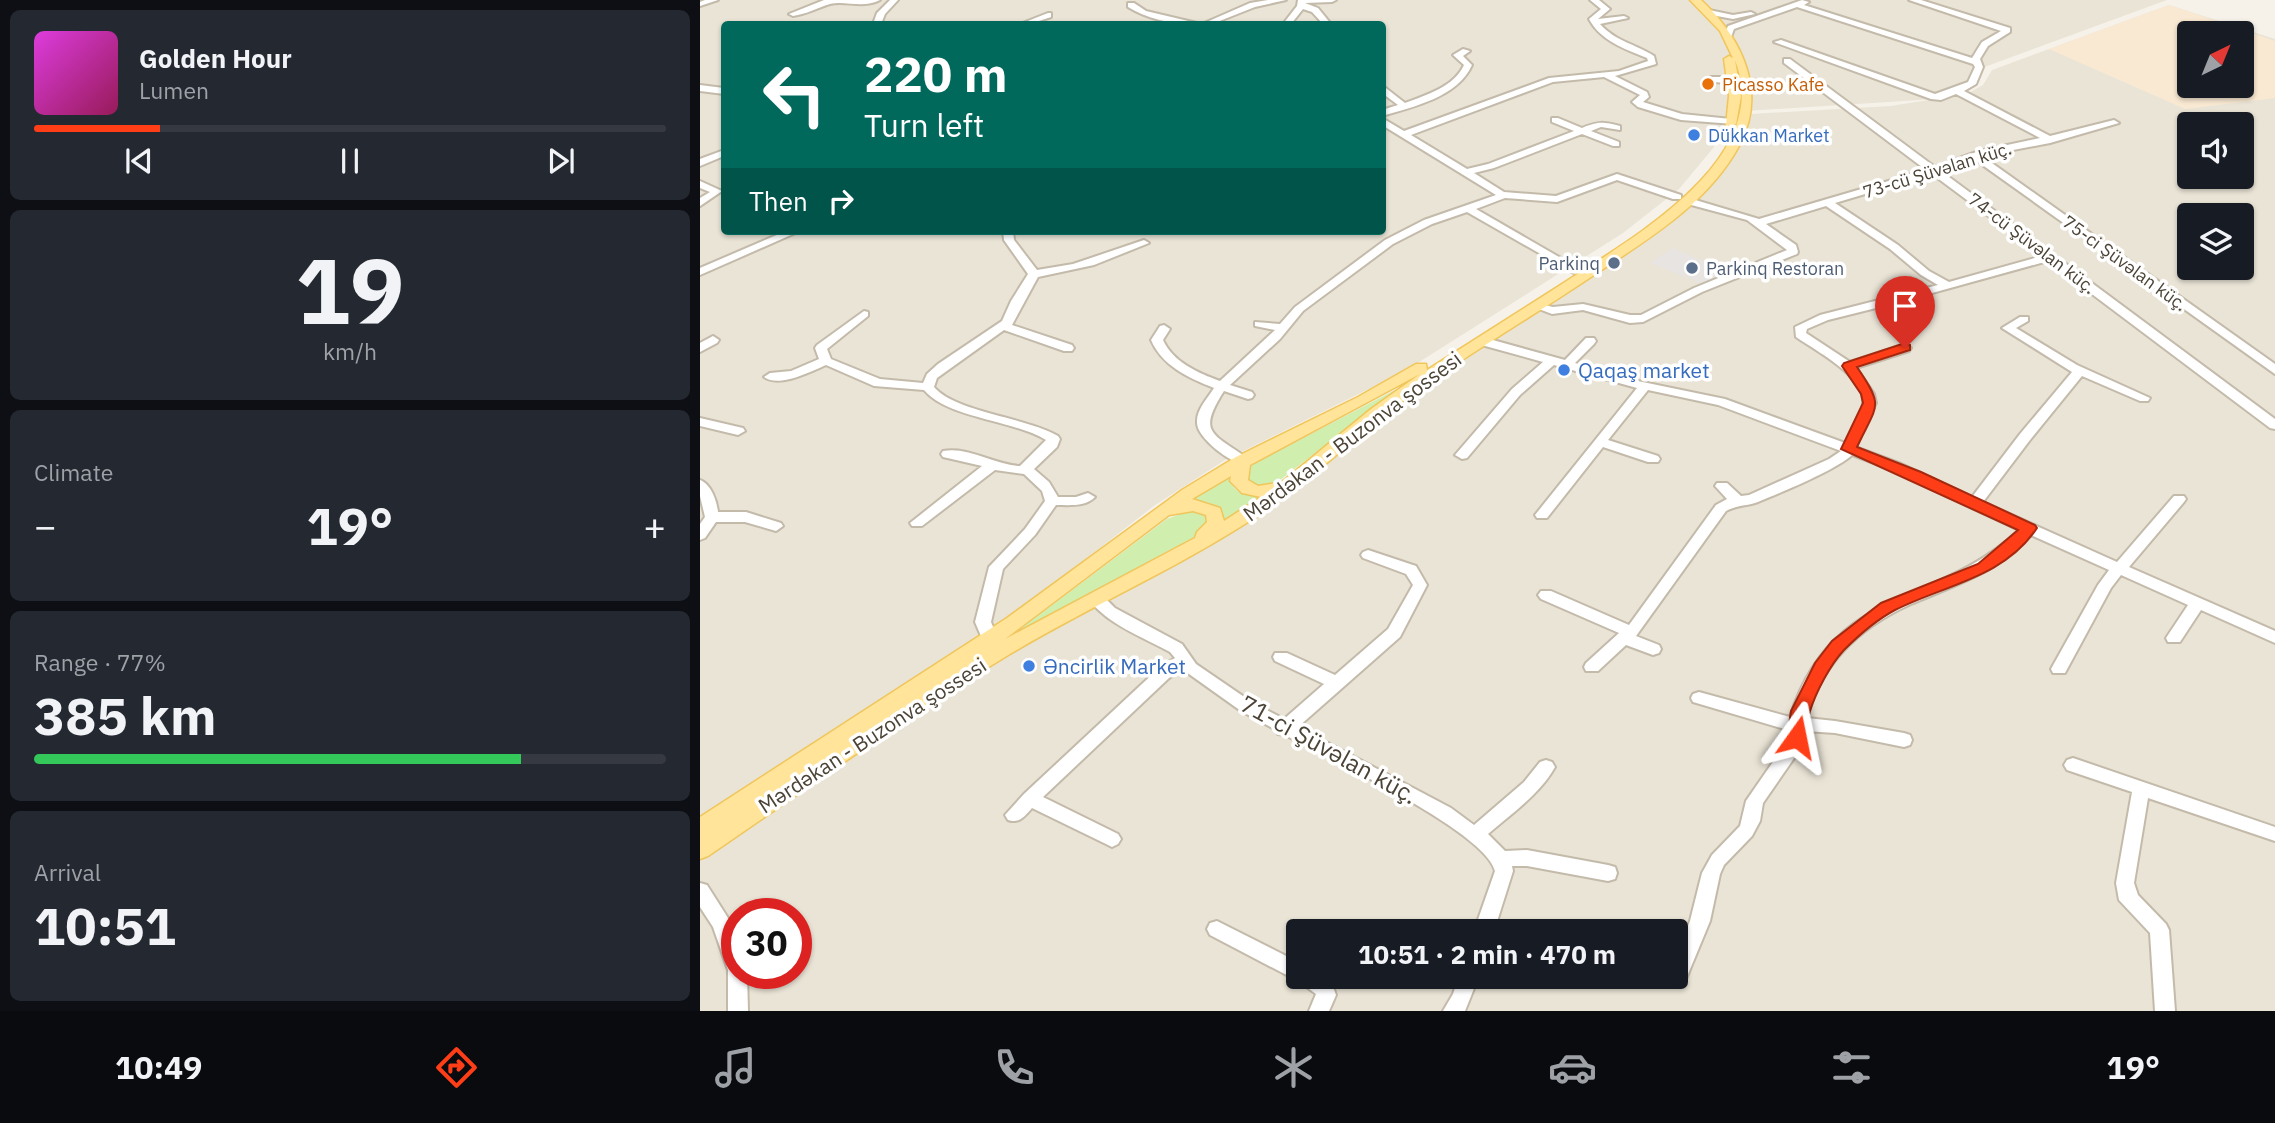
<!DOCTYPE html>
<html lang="en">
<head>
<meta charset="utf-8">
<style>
	body { margin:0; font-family:"IBM Plex Sans",sans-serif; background:#242831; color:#f1f3f6; height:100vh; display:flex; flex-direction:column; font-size:26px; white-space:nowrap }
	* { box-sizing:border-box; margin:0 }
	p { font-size:23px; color:#9ea1a6 }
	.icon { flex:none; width:38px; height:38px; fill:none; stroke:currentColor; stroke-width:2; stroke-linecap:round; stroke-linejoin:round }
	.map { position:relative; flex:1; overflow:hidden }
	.side { display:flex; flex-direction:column; gap:10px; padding:10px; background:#0d0f14; width:700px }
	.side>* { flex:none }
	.banner { position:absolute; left:21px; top:21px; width:665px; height:214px; border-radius:7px; box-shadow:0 2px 5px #0004; background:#00695c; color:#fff; overflow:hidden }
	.needle { width:46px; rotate:43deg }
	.buttons { position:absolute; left:1477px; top:21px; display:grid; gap:14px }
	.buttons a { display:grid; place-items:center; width:77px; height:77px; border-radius:7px; background:#171b24; box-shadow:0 2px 5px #0004; font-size:35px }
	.speed { position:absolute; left:21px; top:898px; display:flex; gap:14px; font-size:35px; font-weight:700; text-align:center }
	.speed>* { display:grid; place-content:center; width:91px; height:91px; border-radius:50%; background:#171b24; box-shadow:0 2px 5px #0004; line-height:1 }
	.speed .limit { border:10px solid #d22; background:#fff; color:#111 }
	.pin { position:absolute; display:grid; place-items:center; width:60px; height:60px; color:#fff; margin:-72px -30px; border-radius:50% 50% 50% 0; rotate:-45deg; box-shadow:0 0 7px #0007 }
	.pin .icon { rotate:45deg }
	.me { position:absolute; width:77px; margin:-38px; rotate:12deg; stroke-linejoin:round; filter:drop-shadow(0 0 5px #0008) }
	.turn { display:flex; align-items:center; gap:24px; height:147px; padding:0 28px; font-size:32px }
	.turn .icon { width:91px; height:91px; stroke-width:2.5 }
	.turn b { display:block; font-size:49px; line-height:60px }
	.then { display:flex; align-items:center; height:66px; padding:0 28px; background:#0003; gap:14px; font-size:26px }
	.big { font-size:52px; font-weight:700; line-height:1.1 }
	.side .card { flex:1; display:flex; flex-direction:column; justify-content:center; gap:10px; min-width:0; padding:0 24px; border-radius:10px; background:#242831 }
	.side .dial { align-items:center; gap:0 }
	.dial b { font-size:91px; line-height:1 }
	.song { display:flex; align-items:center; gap:21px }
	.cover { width:84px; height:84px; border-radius:10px; background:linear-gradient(135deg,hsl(300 70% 55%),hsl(330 70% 35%)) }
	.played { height:7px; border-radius:4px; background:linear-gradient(90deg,#ff3e17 20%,#363941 20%) }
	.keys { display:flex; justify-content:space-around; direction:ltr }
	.heat { display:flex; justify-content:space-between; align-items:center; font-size:38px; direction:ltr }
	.charge { height:10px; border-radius:5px; background:linear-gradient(90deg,#34c759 77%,#363941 0) }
	.trip { position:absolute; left:586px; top:919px; width:402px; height:70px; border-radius:7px; background:#171b24; box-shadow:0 2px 5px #0004; font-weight:700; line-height:70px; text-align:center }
	.menu { display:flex; height:112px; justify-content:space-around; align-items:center; background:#090b0e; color:#9ea1a6 }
	.menu .icon { width:49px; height:49px }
	.menu .selected { color:#ff3e17 }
	.menu b { font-size:32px; color:#f1f3f6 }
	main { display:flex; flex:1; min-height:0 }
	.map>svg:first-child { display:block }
	.residential { fill:#eae4d6; fill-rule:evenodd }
	.commercial { fill:#f9e9d2; fill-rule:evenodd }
	.green { fill:#d0eeae }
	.parking { fill:#e7e4e1 }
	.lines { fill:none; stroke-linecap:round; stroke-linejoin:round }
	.minor-casing { stroke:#c3baaa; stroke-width:4 }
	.major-casing { stroke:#f0c65c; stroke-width:3 }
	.minor { fill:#fff; fill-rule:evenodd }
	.major { fill:#ffe499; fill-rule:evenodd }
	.route { fill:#ff3e17; stroke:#a6280f; stroke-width:2 }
	.food-dot { fill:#e8710a; stroke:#fff; stroke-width:2.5 }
	.shop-dot { fill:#3f7fe0; stroke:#fff; stroke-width:2.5 }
	.service-dot { fill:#5c6f8a; stroke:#fff; stroke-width:2.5 }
	.labels { text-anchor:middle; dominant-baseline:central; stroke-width:7; stroke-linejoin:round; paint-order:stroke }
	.far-food-label { font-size:18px; fill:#c56008; stroke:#fff; text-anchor:start }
	.far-shop-label { font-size:18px; fill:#366cbe; stroke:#fff; text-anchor:start }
	.far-street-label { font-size:18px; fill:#4b4336; stroke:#fff }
	.far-service-label { font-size:18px; fill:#4e5e75; stroke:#fff; text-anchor:end }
	.shop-label { font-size:21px; fill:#366cbe; stroke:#fff; text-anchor:start }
	.street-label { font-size:21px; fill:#4b4336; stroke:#fff }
	.near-street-label { font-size:24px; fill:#4b4336; stroke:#fff }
</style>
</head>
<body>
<main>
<section class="side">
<div class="card">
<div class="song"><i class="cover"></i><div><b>Golden Hour</b><p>Lumen</p></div></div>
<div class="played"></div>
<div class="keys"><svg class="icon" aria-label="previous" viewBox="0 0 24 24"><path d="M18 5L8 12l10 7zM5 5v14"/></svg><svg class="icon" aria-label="pause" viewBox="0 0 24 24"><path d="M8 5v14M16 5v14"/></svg><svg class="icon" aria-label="next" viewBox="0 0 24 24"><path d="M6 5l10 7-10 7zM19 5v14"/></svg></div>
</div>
<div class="card dial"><b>19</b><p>km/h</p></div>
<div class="card"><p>Climate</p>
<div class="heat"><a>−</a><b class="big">19°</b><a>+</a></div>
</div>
<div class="card"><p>Range · 77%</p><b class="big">385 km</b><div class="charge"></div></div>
<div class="card"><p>Arrival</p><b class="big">10:51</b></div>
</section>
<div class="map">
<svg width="1575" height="1011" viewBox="0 0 1575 1011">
	<rect width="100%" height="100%" fill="#f6f2e9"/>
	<path class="residential" d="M 0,0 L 1467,0 L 1279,69 L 1272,84 L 1239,99 L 1265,95 L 1283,85 L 1292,70 L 1469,5 L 1575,39 L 1575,1011 L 0,1011 L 0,859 L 333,638 L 507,547 L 586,496 L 709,395 L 954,232 L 1037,148 L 1051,114 L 1191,106 L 1235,99 L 1030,112 L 1014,147 L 979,189 L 923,233 L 705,371 L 525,460 L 455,505 L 319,611 L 0,821 ZM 24,24 L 682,24 L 682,231 L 24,231 ZM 1489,33 L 1542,33 L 1542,86 L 1489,86 ZM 1489,124 L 1542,124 L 1542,177 L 1489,177 ZM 1489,215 L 1542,215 L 1542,268 L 1489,268 ZM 37,914 L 96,914 L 96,973 L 37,973 ZM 598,931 L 976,931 L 976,976 L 598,976 Z"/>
	<path class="commercial" d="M 1469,5 L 1575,41 L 1575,98 L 1485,109 L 1349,49 ZM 1489,33 L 1542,33 L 1542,86 L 1489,86 Z"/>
	<path class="green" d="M 701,387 L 580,480 L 562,486 L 548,482 L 547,470 L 555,463 Z
		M 531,474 C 528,494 550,497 565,497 L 522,524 L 522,514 C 514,500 501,501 486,501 Z
		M 489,511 L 505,516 L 507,523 L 496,536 L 315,633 L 467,519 Z"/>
	<path class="parking" d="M 973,248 L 1033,274 L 1003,284 L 950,263 Z"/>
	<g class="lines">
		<g class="minor-casing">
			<path id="minor" d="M 5,0 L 18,0 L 0,6 L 0,2 Z
				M 124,0 L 180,0 C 163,9 145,0 130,4 C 117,8 107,14 93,16 L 89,14 Z
				M 190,0 L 198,0 L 185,14 L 181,24 L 173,24 L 177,13 Z
				M 568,0 L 586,0 L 555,7 L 512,24 L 502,24 L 550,3 Z
				M 598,0 L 636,0 L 632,2 L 605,3 L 618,8 L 631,24 L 623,24 L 612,12 L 603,9 L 591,24 L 583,24 L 597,6 Z
				M 890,0 L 899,0 L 910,9 L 898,19 L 924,16 L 928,18 L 900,24 C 916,42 936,44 954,56 L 956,64 L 915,76 L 947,92 L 949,97 L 943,102 L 982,114 L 1031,119 L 1034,120 L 1034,124 L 981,120 L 938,107 L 932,102 L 940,95 L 904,77 L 853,82 L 711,135 L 767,169 L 788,164 L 874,131 L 852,122 L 852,118 L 858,118 L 882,128 C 899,121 903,122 920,126 L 920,130 L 901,127 L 891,131 L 919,142 L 919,146 L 913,146 L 882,134 L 794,168 L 774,173 L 804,192 L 856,196 L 917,174 L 981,195 L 981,199 L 973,199 L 917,180 L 857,202 L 805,198 L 776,209 L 878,268 L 880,270 L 874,273 L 767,212 L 732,224 L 693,244 L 603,311 L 580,339 L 530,385 L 552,392 L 554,395 L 552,398 L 548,399 L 524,391 C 497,433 512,433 547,458 L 549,461 L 547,464 C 533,466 497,438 497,423 C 496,410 507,399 514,388 C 489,378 462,366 451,340 L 460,326 L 464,325 L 470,329 L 463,340 C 473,362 498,373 520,381 L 575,330 L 555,326 L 555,322 L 580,324 L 595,307 L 685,240 L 724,220 L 796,195 L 682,125 L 682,118 L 704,131 L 849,78 L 919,71 L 948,61 L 947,58 C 924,49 900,40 889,19 L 901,9 Z
				M 1102,0 L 1109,2 L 1104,5 L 1272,58 L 1282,42 L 1301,31 L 1209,0 L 1221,0 L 1310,28 L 1310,32 L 1288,46 L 1280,59 L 1283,67 L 1276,84 L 1264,91 L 1350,136 L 1414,120 L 1419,123 L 1350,143 L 1282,156 L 1575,364 L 1575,374 L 1274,159 L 1241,171 L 1575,419 L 1575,429 L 1570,428 L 1348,261 L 1196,303 L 1128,320 L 1107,329 L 1106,333 L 1150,362 L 1205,344 L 1211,348 L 1209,351 L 1156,368 L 1174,394 L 1176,403 L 1156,447 L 1199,463 L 1272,497 L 1320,434 L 1372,372 L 1302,328 L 1320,317 L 1328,317 L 1328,321 L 1316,328 L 1377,365 L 1450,398 L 1448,401 L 1440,401 L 1382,376 L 1330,440 L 1283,502 L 1417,562 L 1474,496 L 1484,496 L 1486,499 L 1484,502 L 1429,567 L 1575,631 L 1575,643 L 1501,610 L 1480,642 L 1468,642 L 1466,638 L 1488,605 L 1421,575 L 1411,588 L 1365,673 L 1353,673 L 1351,669 L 1398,585 L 1409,570 L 1331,535 C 1318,548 1305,559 1289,569 C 1265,583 1237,593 1211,604 C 1160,627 1121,664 1107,718 L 1135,721 L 1204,733 L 1210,735 L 1212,740 L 1210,745 L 1204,747 L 1135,733 L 1105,731 L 1099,751 L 1063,803 L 1060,821 L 1052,836 L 1024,865 L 1020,874 L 1010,921 L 986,979 L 979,982 L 971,976 L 976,976 L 976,955 L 990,921 L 1002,873 L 1012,855 L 1040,826 L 1046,801 L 1086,743 L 1088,730 L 993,702 L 991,698 L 993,694 L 999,692 L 1090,717 C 1132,584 1236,609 1319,530 L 1189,469 L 1152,455 C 1136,470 1080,493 1058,502 C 1047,506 1037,505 1026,511 L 936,636 L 959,645 L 961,649 L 959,653 L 953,655 L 926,645 L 898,671 L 886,671 L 884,667 L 886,663 L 919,633 L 841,599 L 838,595 L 841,591 L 851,591 L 929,625 L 1016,505 L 1027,499 L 1015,486 L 1017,483 L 1027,483 L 1041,496 L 1049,495 L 1129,459 L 1141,451 L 1018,405 L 948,390 L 908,440 L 958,456 L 960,459 L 958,462 L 948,462 L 903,447 L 847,518 L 837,518 L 835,515 L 937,388 L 854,365 L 820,395 L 767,458 L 762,459 L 755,455 L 812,389 L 843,362 L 778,344 L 776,341 L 782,337 L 865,360 L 886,338 L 894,338 L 896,341 L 894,344 L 875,363 L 933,380 L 1025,399 L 1145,443 C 1151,432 1162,417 1163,404 C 1166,376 1114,350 1096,337 L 1095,327 L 1120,315 L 1238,285 L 1221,275 L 1190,249 L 1126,206 L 1066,224 L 1096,245 L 1098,252 L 1097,254 L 1002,292 L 943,322 L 930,323 L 883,310 L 852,314 L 831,306 L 837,303 L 853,307 L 883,304 L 930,315 L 941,315 L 994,288 L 1087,250 L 1047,220 L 984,203 L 984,199 L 992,199 L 1059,219 L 1226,170 L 1084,63 L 1084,59 L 1090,59 L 1235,167 L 1279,151 L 1340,138 L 1256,94 L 1241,100 L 1231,99 L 1074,42 L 1081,40 L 1235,94 L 1268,82 L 1275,67 L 1273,64 L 1097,7 L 1034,29 L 1031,37 L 1024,35 L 1028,26 ZM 1232,174 L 1342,256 L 1249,282 L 1229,271 L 1198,245 L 1135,203 Z
				M 428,3 L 434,3 L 446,11 L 501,24 C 478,26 447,19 428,7 Z
				M 1009,10 L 1033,15 L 1051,12 L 1055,14 L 1033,19 L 1006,14 L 1005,12 Z
				M 348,13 L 351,13 L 351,17 L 330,24 L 320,24 Z
				M 763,49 L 770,51 L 763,56 L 772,65 C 758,97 713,107 682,116 L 682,110 L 698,105 L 682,93 L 682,85 L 705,103 C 726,95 754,87 764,65 L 753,55 Z
				M 1012,77 L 1034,77 L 1038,80 L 1034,83 L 1009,82 L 1009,78 Z
				M 0,85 L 24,88 L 24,94 L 0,91 Z
				M 24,150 L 24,156 L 0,166 L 0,159 Z
				M 0,181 L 22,191 L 0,206 L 0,198 L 10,192 L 0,188 Z
				M 86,231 L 100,231 L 0,275 L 0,268 Z
				M 303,231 L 313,231 L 314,240 L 337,270 L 373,264 L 444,240 L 449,243 L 394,265 L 338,277 L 312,325 L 372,345 L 374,348 L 372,351 L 364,351 L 304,330 L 237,378 L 234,387 C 255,412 325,417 358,436 L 360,439 L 357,447 L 334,469 L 349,482 L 358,497 L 376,497 L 388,493 L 395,497 C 385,507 370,505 356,505 L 335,535 L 303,569 L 291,622 L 298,639 L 296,643 L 284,643 L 275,622 L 289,567 L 325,529 L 345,501 L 342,491 L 324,474 L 295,470 L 222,526 L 212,526 L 210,523 L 282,466 L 243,457 L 241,454 L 243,451 C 268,446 295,465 320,466 L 346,440 C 313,420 247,418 224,390 L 174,386 L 126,365 C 110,372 79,388 64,377 L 70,373 L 91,371 L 119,359 L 115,348 L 117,345 L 164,311 L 168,312 L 168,316 L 127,349 L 131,359 L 180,379 L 223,383 L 227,374 L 238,364 L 302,321 L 311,301 L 328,274 L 304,240 Z
				M 13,336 L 19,340 L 17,343 L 0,352 L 0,343 Z
				M 0,418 L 43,428 L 45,431 L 38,435 L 0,426 Z
				M 0,480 C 11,484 17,501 18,512 L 46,512 L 81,523 L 83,526 L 76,531 L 45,522 L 16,522 L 5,538 L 0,540 L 0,524 L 5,517 L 0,496 Z
				M 668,550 L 716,566 L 727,585 L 700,637 L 598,727 L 751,808 L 774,825 L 824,782 L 840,762 L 846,760 L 852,762 L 855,767 C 840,794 811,814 788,834 L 805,851 L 827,850 L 908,865 L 915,867 L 917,873 L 915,879 L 908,881 L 827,866 L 812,866 L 813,871 L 794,931 L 774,931 L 795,871 C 785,831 626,757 585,735 L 578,734 L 576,730 L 541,711 L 482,669 L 469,678 L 343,797 L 418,834 L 421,839 L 418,844 L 412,847 L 406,844 L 332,808 C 325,816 319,824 308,820 L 305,815 L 324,794 L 457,670 L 475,658 L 470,652 C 443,637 406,624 388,598 L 391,594 L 401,594 L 415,608 L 482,644 L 496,664 L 553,703 L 584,719 L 624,684 L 575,661 L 573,657 L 575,653 L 587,653 L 635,675 L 688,629 L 713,585 L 706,574 L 663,558 L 661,555 L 663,552 Z
				M 1373,758 L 1575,827 L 1575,841 L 1448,798 L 1434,883 L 1438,895 L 1466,924 L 1469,930 L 1475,1011 L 1455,1011 L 1450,933 L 1419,900 L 1416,883 L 1432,792 L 1367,770 L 1364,765 L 1367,760 Z
				M 0,883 L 7,885 L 28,918 L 37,941 L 37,973 L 47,973 L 48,1011 L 28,1011 L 28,970 L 13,927 L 0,907 Z
				M 517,921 L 598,962 L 598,976 C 618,976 630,974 636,995 L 629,1011 L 609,1011 L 616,994 L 598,981 L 510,935 L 507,929 L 510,923 Z
				M 759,976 L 779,976 L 765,1011 L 743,1011 L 753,994 Z"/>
		</g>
		<g class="major-casing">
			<path id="major" d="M 990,0 L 1001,0 C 1042,38 1068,92 1039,146 C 1007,205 945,241 891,277 C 837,313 782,346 729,382 C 666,425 613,481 548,522 C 470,572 384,609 305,657 C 203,719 106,789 8,856 L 0,859 L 0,817 L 307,618 L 482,490 L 536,457 L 658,397 L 716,364 L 726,364 L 727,370 C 772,341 817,313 862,284 C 929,240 1075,160 1035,60 L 1041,96 L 1036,124 L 1026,126 L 1029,96 L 1024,59 L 1029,56 L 1033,58 L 1020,31 ZM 720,374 L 671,409 L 582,482 L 558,486 L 548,480 L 550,465 ZM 531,476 L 530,481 L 542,493 L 561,497 L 524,521 L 520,508 L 492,499 ZM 493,511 L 506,515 L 507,522 L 497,532 L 495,538 L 305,639 L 469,515 Z"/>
		</g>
		<use href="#minor" class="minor"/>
		<use href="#major" class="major"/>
	</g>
	<path class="route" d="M 1205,343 L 1210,345 L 1210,350 L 1157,367 C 1185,408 1177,404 1157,447 L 1221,472 L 1335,525 L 1337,528 C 1304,578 1244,585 1195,610 C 1178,619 1157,637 1144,650 C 1130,665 1116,692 1110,711 C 1107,722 1109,733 1104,743 L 1097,745 L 1090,743 L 1087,737 L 1091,711 L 1115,663 L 1132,641 L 1181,603 L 1278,564 L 1318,530 L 1141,449 L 1163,403 L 1161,394 L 1142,366 L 1144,363 Z"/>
	<circle class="food-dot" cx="1008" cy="84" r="7"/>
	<g class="shop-dot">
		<circle cx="994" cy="135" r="7"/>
		<circle cx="864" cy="370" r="7"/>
		<circle cx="329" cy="666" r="7"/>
	</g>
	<g class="service-dot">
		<circle cx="914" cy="263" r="7"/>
		<circle cx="992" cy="268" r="7"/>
	</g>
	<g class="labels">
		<g class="far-food-label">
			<text x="1022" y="84">Picasso Kafe</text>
		</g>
		<g class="far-shop-label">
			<text x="1008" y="135">Dükkan Market</text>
		</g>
		<g class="far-street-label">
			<text transform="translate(1237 170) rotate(-17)">73-cü Şüvəlan küç.</text>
			<text transform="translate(1332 243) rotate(37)">74-cü Şüvəlan küç.</text>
			<text transform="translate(1425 263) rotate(36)">75-ci Şüvəlan küç.</text>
		</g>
		<g class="far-service-label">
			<text x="900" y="263">Parkinq</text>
			<text x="1006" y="268" text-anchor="start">Parkinq Restoran</text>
		</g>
		<g class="shop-label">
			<text x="878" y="370">Qaqaş market</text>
			<text x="343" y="666">Əncirlik Market</text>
		</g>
		<g class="street-label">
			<text transform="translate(652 436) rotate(-37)">Mərdəkan - Buzonva şossesi</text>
			<text transform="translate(172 735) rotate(-33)">Mərdəkan - Buzonva şossesi</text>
		</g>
		<g class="near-street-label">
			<text transform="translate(629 749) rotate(29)">71-ci Şüvəlan küç.</text>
		</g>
	</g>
</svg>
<div class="buttons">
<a><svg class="needle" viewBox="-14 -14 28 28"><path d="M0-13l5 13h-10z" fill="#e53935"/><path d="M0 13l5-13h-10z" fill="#9ea1a6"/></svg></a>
<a><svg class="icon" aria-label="sound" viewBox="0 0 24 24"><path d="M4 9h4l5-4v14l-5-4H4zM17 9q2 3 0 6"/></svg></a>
<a><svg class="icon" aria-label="layers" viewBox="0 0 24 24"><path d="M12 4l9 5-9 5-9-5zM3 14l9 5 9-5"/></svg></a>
</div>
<div class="speed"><div class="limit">30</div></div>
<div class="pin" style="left:1205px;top:348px;background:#d93025"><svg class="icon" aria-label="arrive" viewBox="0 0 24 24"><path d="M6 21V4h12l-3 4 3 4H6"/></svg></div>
<svg class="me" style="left:1097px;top:737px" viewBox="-20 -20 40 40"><path d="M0-17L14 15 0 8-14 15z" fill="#ff3e17" stroke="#fff" stroke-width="4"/></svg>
<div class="trip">10:51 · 2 min · 470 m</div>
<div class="banner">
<div class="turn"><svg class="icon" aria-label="left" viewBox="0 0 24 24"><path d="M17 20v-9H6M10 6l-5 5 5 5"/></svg><div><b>220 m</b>Turn left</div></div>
<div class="then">Then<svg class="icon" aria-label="right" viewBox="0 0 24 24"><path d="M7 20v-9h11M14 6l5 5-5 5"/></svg></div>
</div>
</div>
</main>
<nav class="menu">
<b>10:49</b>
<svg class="icon selected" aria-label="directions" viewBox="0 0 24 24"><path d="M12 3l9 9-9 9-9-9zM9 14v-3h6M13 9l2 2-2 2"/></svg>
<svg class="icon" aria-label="music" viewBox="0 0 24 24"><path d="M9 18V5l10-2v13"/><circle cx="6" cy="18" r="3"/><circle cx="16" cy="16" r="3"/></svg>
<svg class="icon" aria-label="phone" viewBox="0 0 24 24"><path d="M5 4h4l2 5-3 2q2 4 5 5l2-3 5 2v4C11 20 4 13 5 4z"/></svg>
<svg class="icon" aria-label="climate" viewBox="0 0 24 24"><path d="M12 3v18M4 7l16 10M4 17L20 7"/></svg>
<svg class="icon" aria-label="car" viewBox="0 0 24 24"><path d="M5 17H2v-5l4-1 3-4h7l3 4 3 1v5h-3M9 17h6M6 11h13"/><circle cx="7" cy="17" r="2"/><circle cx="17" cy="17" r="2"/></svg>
<svg class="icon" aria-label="filters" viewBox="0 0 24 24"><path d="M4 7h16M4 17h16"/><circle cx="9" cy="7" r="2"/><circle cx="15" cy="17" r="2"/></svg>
<b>19°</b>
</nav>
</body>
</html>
